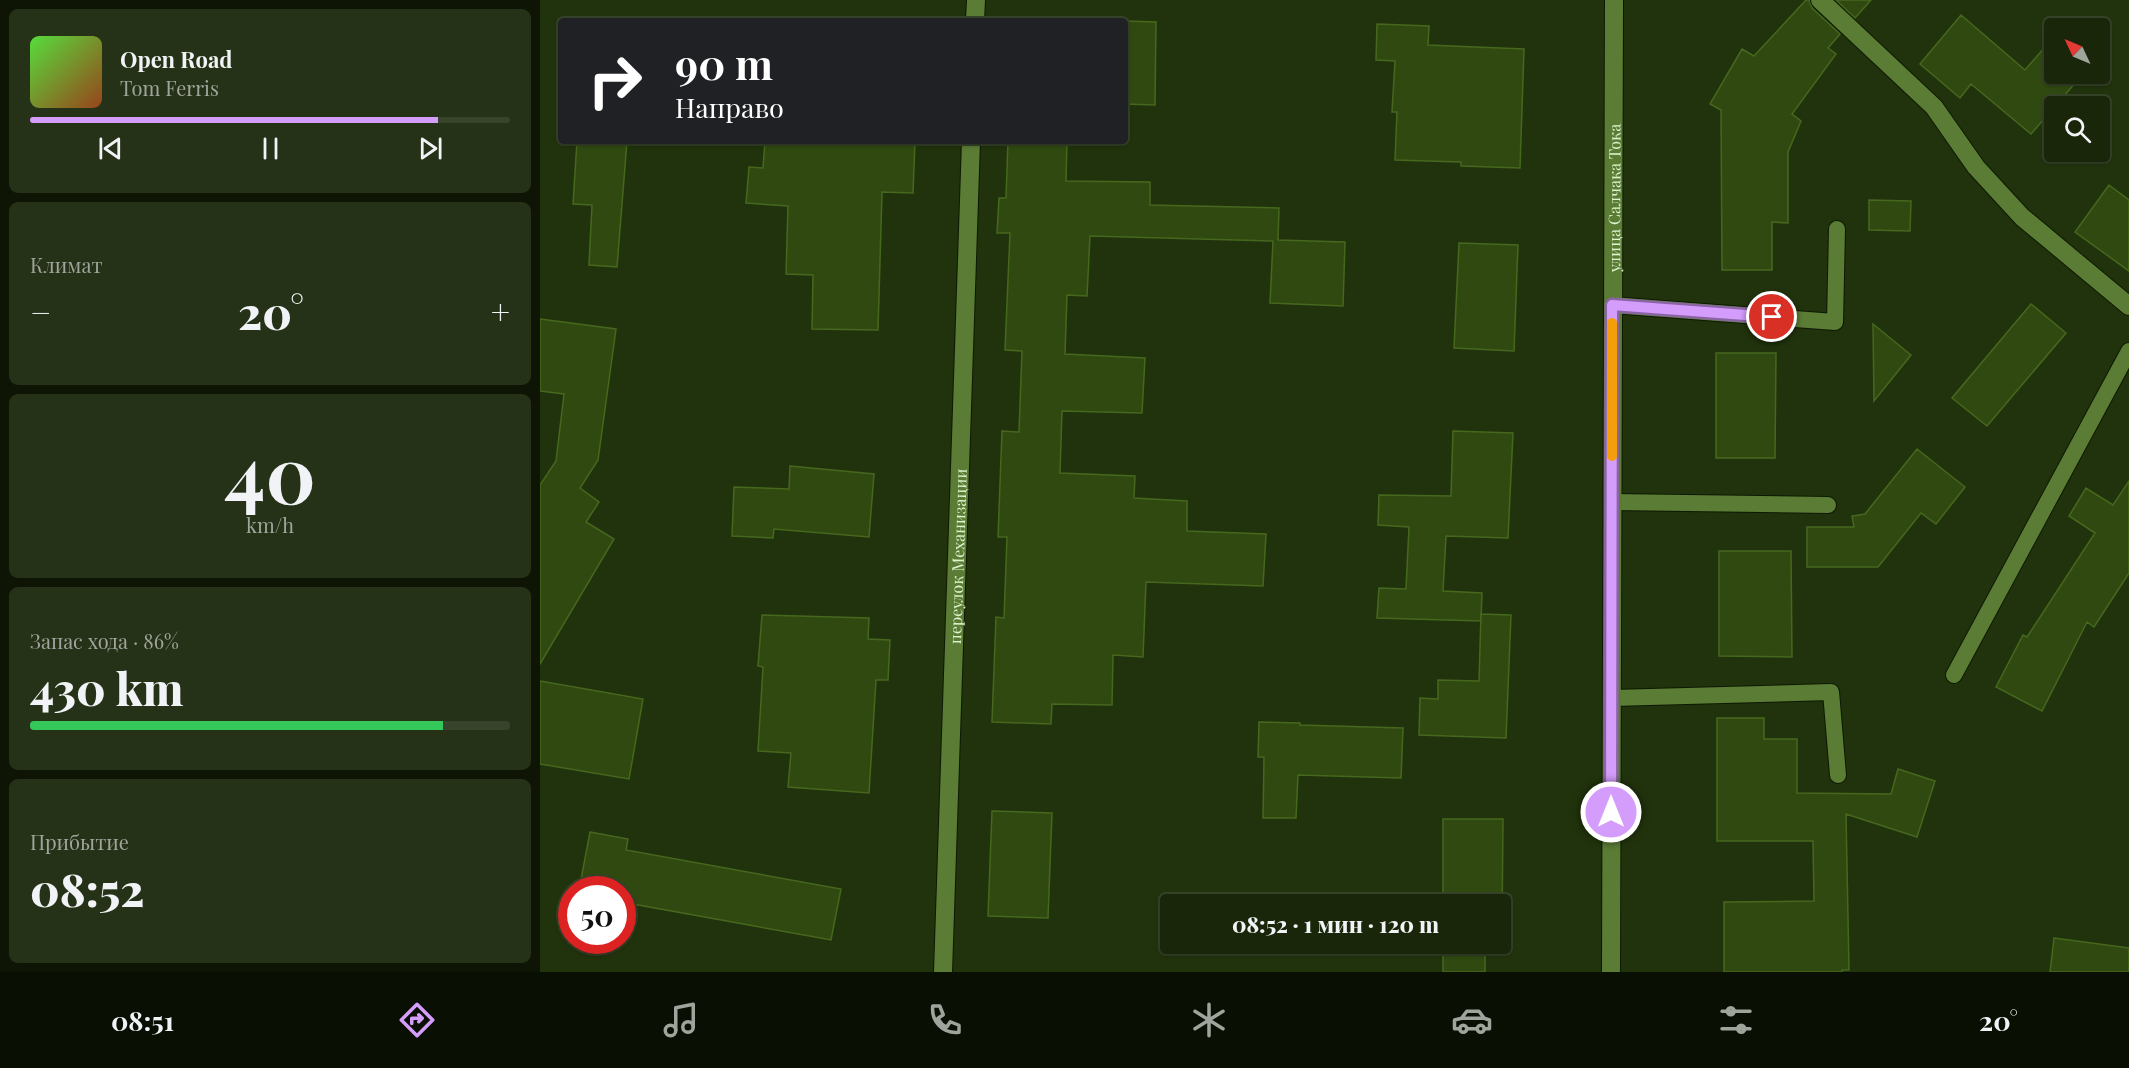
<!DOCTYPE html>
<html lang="ru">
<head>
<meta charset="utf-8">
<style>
	body { margin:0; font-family:"Playfair Display",serif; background:#263217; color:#f1f3f6; height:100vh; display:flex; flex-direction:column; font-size:22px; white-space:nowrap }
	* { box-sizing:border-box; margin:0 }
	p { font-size:20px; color:#9fa59c }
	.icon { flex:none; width:33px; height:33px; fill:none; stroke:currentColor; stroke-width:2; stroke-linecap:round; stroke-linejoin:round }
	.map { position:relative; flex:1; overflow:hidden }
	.drawer { display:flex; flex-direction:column; gap:9px; padding:9px; background:#0e1505; width:540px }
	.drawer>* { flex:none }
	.hud { position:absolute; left:18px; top:18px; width:570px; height:126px; border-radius:6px; box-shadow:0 2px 4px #0004,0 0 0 2px #37432a; background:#202124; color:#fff; overflow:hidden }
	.needle { width:39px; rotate:314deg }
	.fabs { position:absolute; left:1504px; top:18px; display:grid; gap:12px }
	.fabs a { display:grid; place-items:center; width:66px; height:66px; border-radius:6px; background:#192609; box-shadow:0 2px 4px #0004,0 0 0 2px #37432a; font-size:30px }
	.speed { position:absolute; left:18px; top:876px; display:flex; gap:12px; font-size:30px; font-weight:700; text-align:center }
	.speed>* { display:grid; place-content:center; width:78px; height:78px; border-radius:50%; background:#192609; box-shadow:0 2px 4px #0004,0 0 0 2px #37432a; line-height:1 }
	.speed .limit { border:9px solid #d22; background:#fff; color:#111 }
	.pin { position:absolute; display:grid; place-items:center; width:51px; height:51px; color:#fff; margin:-26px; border:3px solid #fff; border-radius:50%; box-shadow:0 2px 6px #0007 }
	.me { position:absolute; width:66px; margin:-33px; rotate:0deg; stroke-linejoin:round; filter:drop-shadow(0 0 4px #0008) }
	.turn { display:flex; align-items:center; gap:21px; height:126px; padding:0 18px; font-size:27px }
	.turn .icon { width:78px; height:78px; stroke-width:2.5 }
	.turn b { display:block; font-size:42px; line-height:51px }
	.big { font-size:45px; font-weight:800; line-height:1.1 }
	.drawer .card { flex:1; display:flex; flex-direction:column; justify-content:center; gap:9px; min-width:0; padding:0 21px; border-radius:9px; background:#263217 }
	.drawer .dial { align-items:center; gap:0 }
	.dial b { font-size:78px; line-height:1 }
	.song { display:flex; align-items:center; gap:18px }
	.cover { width:72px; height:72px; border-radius:9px; background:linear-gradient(135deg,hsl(110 70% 55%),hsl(20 70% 35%)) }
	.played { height:6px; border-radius:3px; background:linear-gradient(90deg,#d49cfb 85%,#37432a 85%) }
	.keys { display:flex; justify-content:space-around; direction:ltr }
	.heat { display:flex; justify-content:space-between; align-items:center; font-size:33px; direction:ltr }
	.charge { height:9px; border-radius:4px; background:linear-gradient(90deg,#34c759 86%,#37432a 0) }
	.trip { position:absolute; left:620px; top:894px; width:351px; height:60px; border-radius:6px; background:#192609; box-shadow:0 2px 4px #0004,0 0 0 2px #37432a; font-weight:800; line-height:60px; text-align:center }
	.dock { display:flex; height:96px; justify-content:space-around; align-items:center; background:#0a0f04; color:#9fa59c }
	.dock .icon { width:42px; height:42px }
	.dock .active { color:#d49cfb }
	.dock b { font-size:27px; color:#f1f3f6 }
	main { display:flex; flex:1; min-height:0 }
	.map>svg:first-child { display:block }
	.building { fill:#304910; stroke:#46681e; stroke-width:1.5 }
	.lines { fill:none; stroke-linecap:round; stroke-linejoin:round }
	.service-casing { stroke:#0e1903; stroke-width:18 }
	.minor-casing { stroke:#0e1903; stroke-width:20 }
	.secondary-casing { stroke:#0e1903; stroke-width:20 }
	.service { stroke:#5a7c34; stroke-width:16 }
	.minor { stroke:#5a7c34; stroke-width:18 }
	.secondary { stroke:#5a7c34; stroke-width:18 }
	.route-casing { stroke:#8a65a3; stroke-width:15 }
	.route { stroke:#d49cfb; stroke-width:10 }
	.slow { stroke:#f59e0b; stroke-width:10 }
	.labels { text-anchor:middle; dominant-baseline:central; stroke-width:6; stroke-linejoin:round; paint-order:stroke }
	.street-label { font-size:16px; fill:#dff4ce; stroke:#21330c }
</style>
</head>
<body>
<main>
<section class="drawer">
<div class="card">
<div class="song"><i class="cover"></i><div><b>Open Road</b><p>Tom Ferris</p></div></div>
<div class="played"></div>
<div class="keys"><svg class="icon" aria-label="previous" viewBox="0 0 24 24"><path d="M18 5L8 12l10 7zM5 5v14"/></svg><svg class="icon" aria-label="pause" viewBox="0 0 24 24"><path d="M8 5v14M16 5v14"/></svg><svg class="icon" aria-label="next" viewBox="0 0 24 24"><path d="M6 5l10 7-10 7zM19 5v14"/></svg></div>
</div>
<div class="card"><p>Климат</p>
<div class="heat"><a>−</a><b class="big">20°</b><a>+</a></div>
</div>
<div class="card dial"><b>40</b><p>km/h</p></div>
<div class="card"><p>Запас хода · 86%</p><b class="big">430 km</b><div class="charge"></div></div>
<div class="card"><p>Прибытие</p><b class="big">08:52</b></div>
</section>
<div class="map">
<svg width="1589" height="972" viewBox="0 0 1589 972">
	<rect width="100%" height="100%" fill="#21330c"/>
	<path class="building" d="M 1266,0 L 1269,0 L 1272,8 L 1300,34 L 1288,48 L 1296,54 L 1252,114 L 1261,121 L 1248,152 L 1248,223 L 1232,222 L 1232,270 L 1182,270 L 1181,110 L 1170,104 L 1202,49 L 1214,56 Z
		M 1296,0 L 1331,0 L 1315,18 Z
		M 1421,15 L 1485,70 L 1512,39 L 1515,41 L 1515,74 L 1543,74 L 1491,134 L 1431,84 L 1420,98 L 1380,64 Z
		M 585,21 L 616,22 L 615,105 L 585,104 Z
		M 837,24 L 889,26 L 888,45 L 984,49 L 980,168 L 921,166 L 921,162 L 855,160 L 857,112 L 852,112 L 855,61 L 836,60 Z
		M 37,141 L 87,141 L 77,267 L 49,265 L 52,205 L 33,204 Z
		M 225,141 L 375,141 L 373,193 L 342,192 L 338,330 L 272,329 L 273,275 L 246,274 L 248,206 L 206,203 L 209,167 L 223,168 Z
		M 468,141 L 527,141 L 526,181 L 610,182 L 610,205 L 739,208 L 738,240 L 805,242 L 803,306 L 730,303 L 733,241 L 550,236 L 547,296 L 527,295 L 525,354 L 605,358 L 602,413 L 522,411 L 520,473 L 595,476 L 594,498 L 647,501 L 647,531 L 726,534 L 723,586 L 606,582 L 603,657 L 573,655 L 572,705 L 512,704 L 511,724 L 452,722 L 456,617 L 464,618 L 467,537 L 458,537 L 462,431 L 479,432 L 482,351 L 465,350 L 470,233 L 457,233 L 459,198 L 466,198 Z
		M 1569,185 L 1589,200 L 1589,271 L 1535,232 Z
		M 1329,200 L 1371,201 L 1370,231 L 1329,230 Z
		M 919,243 L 978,245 L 974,351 L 914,348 Z
		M 1491,304 L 1526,333 L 1447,426 L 1412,398 Z
		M 0,319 L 76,329 L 58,460 L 40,488 L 59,502 L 46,522 L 74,539 L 0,664 L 0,485 L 16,461 L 24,394 L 0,391 Z
		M 1333,324 L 1371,355 L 1334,401 Z
		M 1176,353 L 1236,353 L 1235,458 L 1176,458 Z
		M 913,431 L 973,433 L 968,538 L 906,536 L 903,591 L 942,593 L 941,621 L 837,618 L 839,588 L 866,589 L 869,527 L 838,525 L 839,495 L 911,496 Z
		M 1377,449 L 1425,487 L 1396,524 L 1381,513 L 1338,567 L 1267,567 L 1267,527 L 1314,527 L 1312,516 L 1325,514 Z
		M 250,466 L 334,474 L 329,537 L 234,529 L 233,538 L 192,536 L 194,487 L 249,489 Z
		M 1589,481 L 1589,573 L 1554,627 L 1547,622 L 1502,711 L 1456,687 L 1483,635 L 1487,637 L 1555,533 L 1529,516 L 1546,488 L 1573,505 Z
		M 1179,551 L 1251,551 L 1252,657 L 1179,656 Z
		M 941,614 L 971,615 L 966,738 L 879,735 L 880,698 L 898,699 L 898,680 L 939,681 Z
		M 222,615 L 329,618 L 328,639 L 350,640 L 348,680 L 336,680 L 329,793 L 248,787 L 251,753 L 218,751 L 223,667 L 218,666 Z
		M 0,681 L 103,699 L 89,779 L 0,764 Z
		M 1177,718 L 1224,718 L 1224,739 L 1257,739 L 1257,793 L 1351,794 L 1358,769 L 1395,781 L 1377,837 L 1306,814 L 1309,970 L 1302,970 L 1302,972 L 1184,972 L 1184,902 L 1274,901 L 1273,841 L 1177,841 Z
		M 719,722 L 760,723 L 760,725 L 863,728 L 861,778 L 758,775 L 756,818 L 723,818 L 724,757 L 718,757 Z
		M 452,811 L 512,813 L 508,918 L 448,916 Z
		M 903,819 L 963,819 L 962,925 L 960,925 L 960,904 L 903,904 Z
		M 50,832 L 88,839 L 86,850 L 301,889 L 291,940 L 82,902 L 82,890 L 39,890 Z
		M 1514,938 L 1589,948 L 1589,972 L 1510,972 Z
		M 903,944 L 945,944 L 945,972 L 903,972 Z"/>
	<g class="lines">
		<g class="service-casing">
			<path id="service" d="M 1072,305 L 1295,322 L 1297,229
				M 1072,502 L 1288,505
				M 1414,675 L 1589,351
				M 1072,698 L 1291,692 L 1298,775"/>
		</g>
		<g class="minor-casing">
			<g id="minor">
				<path d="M 1280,0 L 1394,107 L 1436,167 L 1482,217 L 1589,306"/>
				<path d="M 435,21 L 436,0"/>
				<path id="s1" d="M 403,972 L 431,141"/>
			</g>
		</g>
		<g class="secondary-casing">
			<g id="secondary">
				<path id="s2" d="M 1071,972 L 1074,0"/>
			</g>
		</g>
		<use href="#service" class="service"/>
		<use href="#minor" class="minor"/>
		<use href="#secondary" class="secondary"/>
	</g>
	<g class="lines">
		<g class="route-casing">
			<path id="route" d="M 1071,812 L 1072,305 L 1232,317"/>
		</g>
		<use href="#route" class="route"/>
		<path class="slow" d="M 1072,456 L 1072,323"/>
	</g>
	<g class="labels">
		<g class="street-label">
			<text stroke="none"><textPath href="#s2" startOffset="774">улица Салчака Тока</textPath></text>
			<text stroke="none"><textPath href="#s1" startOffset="416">переулок Механизации</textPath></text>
		</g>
	</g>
</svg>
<div class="fabs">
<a><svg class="needle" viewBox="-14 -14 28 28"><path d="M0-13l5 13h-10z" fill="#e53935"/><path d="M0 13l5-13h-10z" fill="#9fa59c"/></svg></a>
<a><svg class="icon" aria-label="search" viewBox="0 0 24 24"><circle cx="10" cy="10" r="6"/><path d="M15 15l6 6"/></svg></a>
</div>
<div class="speed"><div class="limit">50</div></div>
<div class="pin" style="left:1232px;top:317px;background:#d93025"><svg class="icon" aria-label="arrive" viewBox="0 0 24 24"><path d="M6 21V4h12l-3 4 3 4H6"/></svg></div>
<svg class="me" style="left:1071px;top:812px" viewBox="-20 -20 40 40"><circle r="17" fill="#d49cfb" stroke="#fff" stroke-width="3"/><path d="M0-11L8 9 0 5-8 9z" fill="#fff"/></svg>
<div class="trip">08:52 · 1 мин · 120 m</div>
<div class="hud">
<div class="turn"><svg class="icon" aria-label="right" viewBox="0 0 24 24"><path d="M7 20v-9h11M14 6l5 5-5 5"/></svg><div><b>90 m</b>Направо</div></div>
</div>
</div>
</main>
<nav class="dock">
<b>08:51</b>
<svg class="icon active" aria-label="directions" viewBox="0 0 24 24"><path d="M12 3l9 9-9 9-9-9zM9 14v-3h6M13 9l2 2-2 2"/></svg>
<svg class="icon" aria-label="music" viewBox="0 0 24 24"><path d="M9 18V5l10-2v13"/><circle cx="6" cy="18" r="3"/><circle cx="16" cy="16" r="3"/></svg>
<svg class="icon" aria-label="phone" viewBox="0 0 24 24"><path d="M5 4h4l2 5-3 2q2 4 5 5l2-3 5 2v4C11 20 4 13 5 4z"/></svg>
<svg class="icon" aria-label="climate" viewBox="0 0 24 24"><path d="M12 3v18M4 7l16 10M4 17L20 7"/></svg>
<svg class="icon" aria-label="car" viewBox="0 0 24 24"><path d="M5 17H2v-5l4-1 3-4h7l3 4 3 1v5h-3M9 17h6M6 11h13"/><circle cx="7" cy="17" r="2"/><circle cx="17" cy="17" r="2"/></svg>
<svg class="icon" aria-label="filters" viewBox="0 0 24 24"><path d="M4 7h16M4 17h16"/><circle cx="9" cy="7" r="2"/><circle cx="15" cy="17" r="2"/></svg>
<b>20°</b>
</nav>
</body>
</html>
